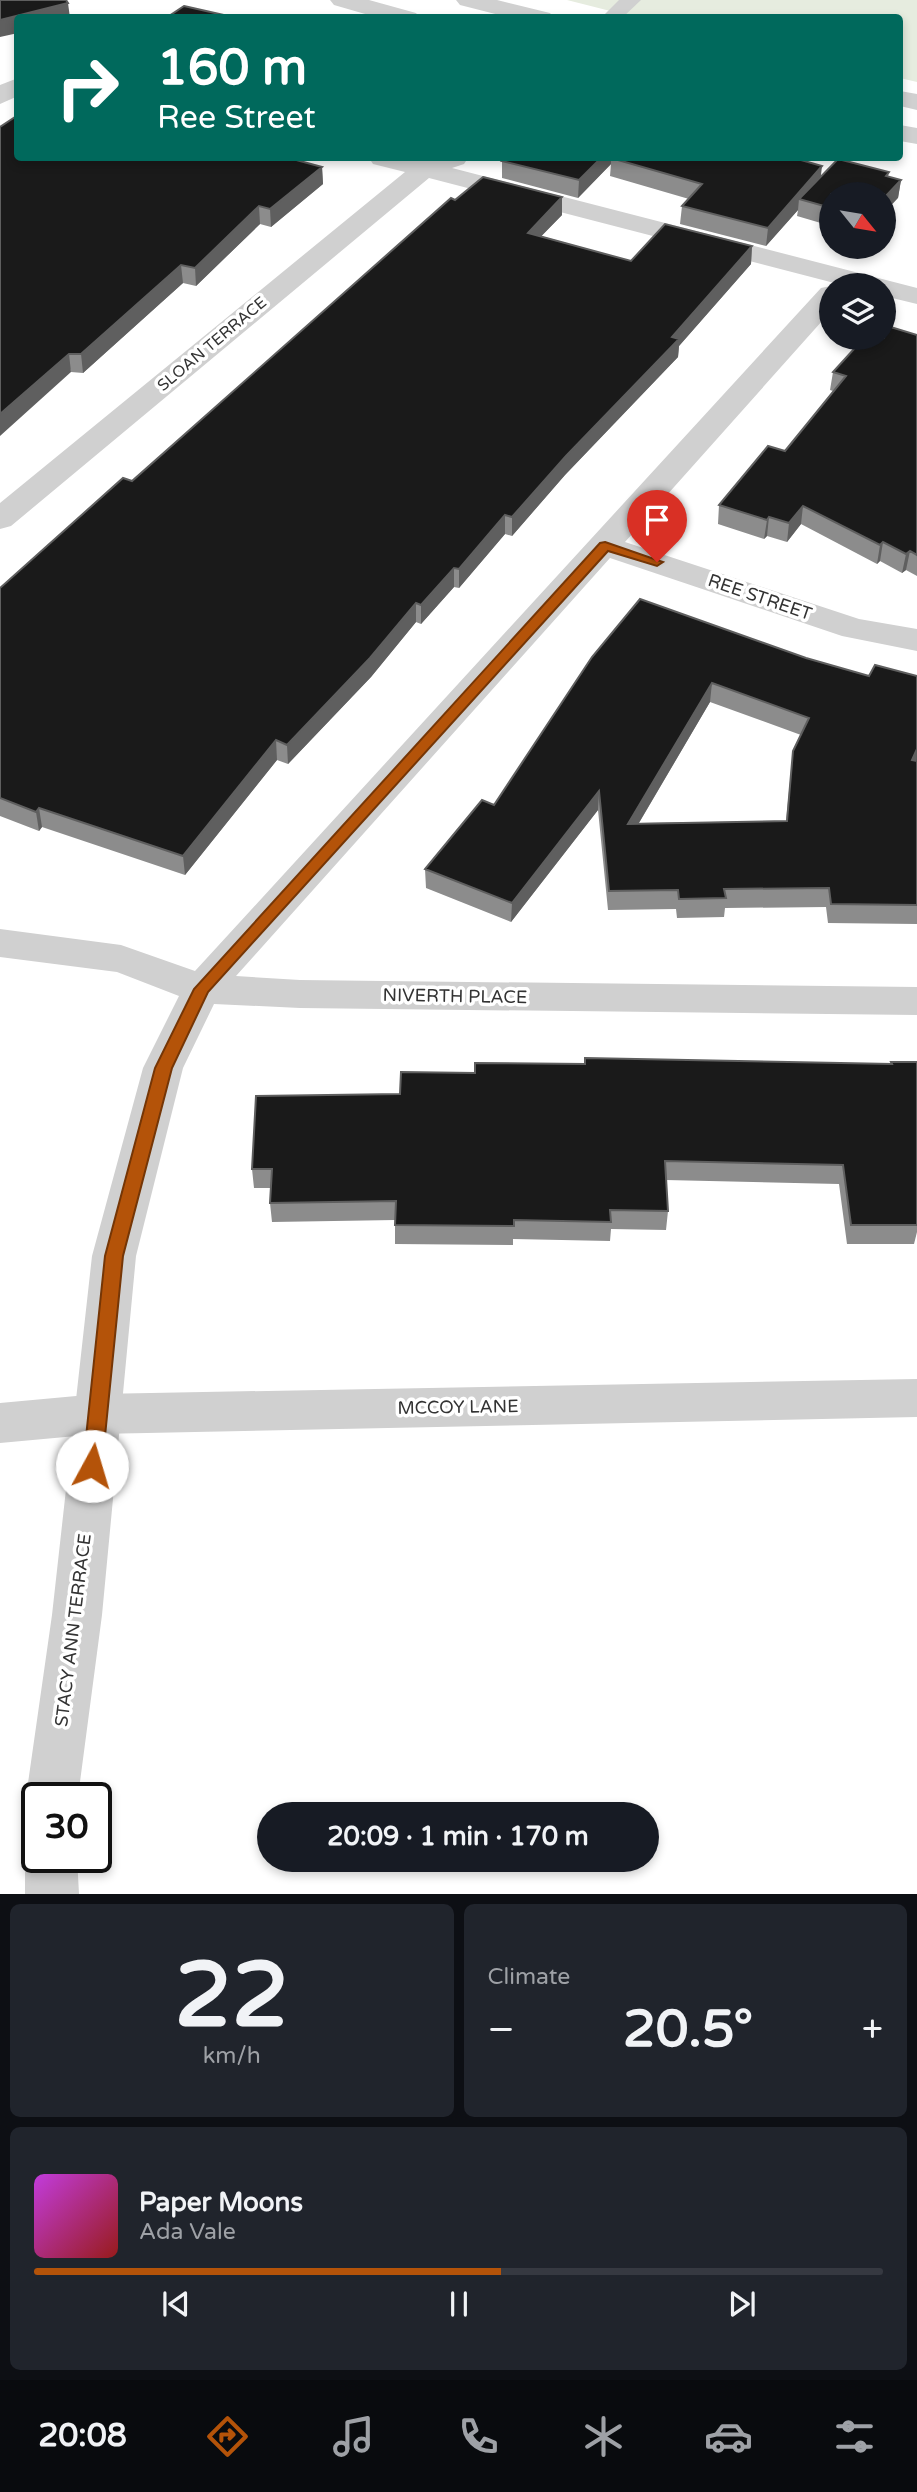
<!DOCTYPE html>
<html lang="en">
<head>
<meta charset="utf-8">
<style>
	body { margin:0; font-family:"Varela Round",sans-serif; background:#20242c; color:#f1f3f6; height:100vh; display:flex; flex-direction:column; font-size:26px; white-space:nowrap }
	* { box-sizing:border-box; margin:0 }
	p { font-size:23px; color:#9ea1a6 }
	.icon { flex:none; width:38px; height:38px; fill:none; stroke:currentColor; stroke-width:2; stroke-linecap:round; stroke-linejoin:round }
	.map { position:relative; height:1894px; overflow:hidden }
	.drawer { display:flex; flex-direction:column; gap:10px; padding:10px; background:#0d0f14; flex:1 }
	.drawer>* { flex:none }
	.banner { position:absolute; left:14px; top:14px; width:889px; height:147px; border-radius:7px; box-shadow:0 4px 10px #0003; background:#00695c; color:#fff; overflow:hidden }
	.needle { width:46px; rotate:120deg }
	.controls { position:absolute; left:819px; top:182px; display:grid; gap:14px }
	.controls a { display:grid; place-items:center; width:77px; height:77px; border-radius:50%; background:#171b24; box-shadow:0 4px 10px #0003; font-size:35px }
	.speed { position:absolute; left:21px; top:1782px; display:flex; gap:14px; font-size:35px; font-weight:700; text-align:center }
	.speed>* { display:grid; place-content:center; width:91px; height:91px; border-radius:50%; background:#171b24; box-shadow:0 4px 10px #0003; line-height:1 }
	.speed .limit { border:4px solid #111; border-radius:10px; background:#fff; color:#111 }
	.pin { position:absolute; display:grid; place-items:center; width:60px; height:60px; color:#fff; margin:-72px -30px; border-radius:50% 50% 50% 0; rotate:-45deg; box-shadow:0 0 7px #0007 }
	.pin .icon { rotate:45deg }
	.me { position:absolute; width:77px; margin:-38px; rotate:6deg; stroke-linejoin:round; filter:drop-shadow(0 0 5px #0008) }
	.turn { display:flex; align-items:center; gap:24px; height:147px; padding:0 28px; font-size:32px }
	.turn .icon { width:91px; height:91px; stroke-width:2.5 }
	.turn b { display:block; font-size:49px; line-height:60px }
	.big { font-size:52px; font-weight:700; line-height:1.1 }
	.drawer .card { flex:1; display:flex; flex-direction:column; justify-content:center; gap:10px; min-width:0; padding:0 24px; border-radius:10px; background:#20242c }
	.drawer .dial { align-items:center; gap:0 }
	.dial b { font-size:91px; line-height:1 }
	.song { display:flex; align-items:center; gap:21px }
	.cover { width:84px; height:84px; border-radius:10px; background:linear-gradient(135deg,hsl(290 70% 55%),hsl(0 70% 35%)) }
	.played { height:7px; border-radius:4px; background:linear-gradient(90deg,#b45309 55%,#363941 55%) }
	.keys { display:flex; justify-content:space-around; direction:ltr }
	.heat { display:flex; justify-content:space-between; align-items:center; font-size:38px; direction:ltr }
	.drawer .tiles { flex:1; display:grid; gap:10px; grid-template-columns:1fr 1fr }
	.card:last-child { grid-column:span 2 }
	.trip { position:absolute; left:257px; top:1802px; width:402px; height:70px; border-radius:35px; background:#171b24; box-shadow:0 4px 10px #0003; font-weight:700; line-height:70px; text-align:center }
	.dock { display:flex; height:112px; justify-content:space-around; align-items:center; background:#090b0e; color:#9ea1a6 }
	.dock .icon { width:49px; height:49px }
	.dock .selected { color:#b45309 }
	.dock b { font-size:32px; color:#f1f3f6 }
	.map>svg:first-child { display:block }
	.green { fill:#e6ecdf }
	.lines { fill:none; stroke-linecap:round; stroke-linejoin:round }
	.service { fill:#d0d0d0; fill-rule:evenodd }
	.minor { fill:#d0d0d0; fill-rule:evenodd }
	.tertiary { fill:#d0d0d0; fill-rule:evenodd }
	.wall { fill:#8c8c8c; fill-rule:evenodd }
	.shaded-wall { fill:#5f5f5f }
	.building { fill:#1a1a1a; stroke:#5f5f5f; stroke-width:2; fill-rule:evenodd }
	.route { fill:#b45309; stroke:#753606; stroke-width:2 }
	.labels { text-anchor:middle; dominant-baseline:central; stroke-width:7; stroke-linejoin:round; paint-order:stroke }
	.far-street-label { font-size:16px; fill:#333; stroke:#fff }
	.street-label { font-size:18px; fill:#333; stroke:#fff }
</style>
</head>
<body>
<div class="map">
<svg width="917" height="1894" viewBox="0 0 917 1894">
	<rect width="100%" height="100%" fill="#fff"/>
	<path class="green" d="M 567,0 L 917,0 L 917,82 L 900,78 L 900,18 L 634,17 Z"/>
	<g class="lines">
		<path class="service" d="M 619,0 L 641,0 L 622,18 L 601,18 Z"/>
		<path class="minor" d="M 18,78 L 18,96 L 0,104 L 0,85 Z
			M 369,158 L 411,158 L 423,161 L 432,158 L 468,158 L 464,164 L 452,168 L 917,288 L 917,304 L 884,296 L 884,285 L 842,285 L 429,178 L 11,526 L 0,529 L 0,503 L 405,172 L 373,164 Z
			M 831,286 L 831,311 L 625,542 L 859,619 L 917,629 L 917,651 L 842,636 L 610,558 L 236,976 L 300,980 L 917,987 L 917,1015 L 300,1008 L 214,1004 L 183,1068 L 136,1256 L 102,1615 L 78,1797 L 37,1797 L 37,1816 L 34,1815 L 26,1797 L 52,1615 L 92,1256 L 143,1068 L 179,996 L 117,972 L 0,957 L 0,929 L 121,945 L 195,971 L 821,288 Z
			M 37,1837 L 37,1857 L 77,1857 L 79,1894 L 25,1894 L 25,1857 L 32,1839 Z"/>
		<path class="tertiary" d="M 330,0 L 369,0 L 416,13 L 420,18 L 379,18 L 334,5 Z
			M 456,0 L 497,0 L 550,13 L 554,18 L 511,18 L 460,5 Z
			M 900,91 L 917,94 L 917,110 L 900,106 Z
			M 900,125 L 917,128 L 917,144 L 900,141 Z
			M 917,1379 L 917,1417 L 98,1434 L 0,1443 L 0,1403 L 98,1394 Z"/>
	</g>
	<path class="wall" d="M 0,127 L 322,167 L 323,184 L 271,227 L 260,224 L 196,286 L 183,283 L 83,373 L 71,372 Z
		M 506,158 L 794,158 L 821,176 L 889,172 L 888,177 L 901,180 L 898,198 L 831,194 L 831,226 L 797,216 L 798,210 L 766,246 L 680,224 L 682,206 L 689,199 L 610,176 L 611,164 L 578,198 L 502,178 L 502,161 Z
		M 562,197 L 562,215 L 541,236 L 631,261 L 752,246 L 751,264 L 679,346 L 678,357 L 565,475 L 512,536 L 505,534 L 459,588 L 454,587 L 421,624 L 416,622 L 371,677 L 288,764 L 277,760 L 185,875 L 42,827 L 39,831 L 0,816 L 0,588 L 132,481 L 455,200 Z
		M 917,335 L 917,576 L 906,570 L 902,573 L 880,561 L 877,564 L 801,524 L 787,542 L 767,536 L 764,539 L 718,524 L 719,505 L 785,451 L 833,391 L 830,390 L 833,372 Z
		M 592,657 L 806,658 L 869,676 L 917,676 L 917,924 L 828,923 L 826,907 L 725,908 L 724,917 L 677,918 L 676,909 L 608,910 L 598,810 L 511,922 L 426,888 L 425,869 L 494,805 ZM 710,702 L 801,735 L 793,751 L 786,821 L 639,823 Z
		M 891,1062 L 917,1062 L 917,1232 L 914,1244 L 847,1244 L 839,1184 L 666,1180 L 668,1211 L 666,1230 L 611,1229 L 610,1241 L 513,1239 L 513,1245 L 395,1244 L 395,1220 L 272,1222 L 270,1203 L 271,1188 L 254,1188 L 252,1169 L 400,1094 L 475,1073 L 891,1064 Z"/>
	<path class="shaded-wall" d="M 68,3 L 70,18 L 18,18 L 18,33 L 0,37 L 0,20 Z
		M 601,158 L 617,158 L 611,158 L 611,164 L 578,198 L 579,180 Z
		M 822,166 L 820,184 L 799,199 L 798,210 L 766,246 L 768,228 Z
		M 322,167 L 323,184 L 271,227 L 270,209 Z
		M 901,180 L 898,198 L 884,213 L 884,198 Z
		M 562,197 L 562,215 L 527,251 L 528,233 Z
		M 259,206 L 260,224 L 196,286 L 195,268 Z
		M 752,246 L 751,264 L 679,346 L 678,357 L 565,475 L 512,536 L 512,517 Z
		M 181,265 L 183,283 L 83,373 L 81,354 Z
		M 69,354 L 71,372 L 0,436 L 0,414 Z
		M 803,506 L 801,524 L 787,542 L 789,523 Z
		M 505,515 L 505,534 L 459,588 L 459,569 Z
		M 769,517 L 767,536 L 764,539 L 767,520 Z
		M 883,542 L 880,561 L 877,564 L 880,545 Z
		M 910,551 L 906,570 L 902,573 L 906,554 Z
		M 454,568 L 454,587 L 421,624 L 421,605 Z
		M 416,603 L 416,622 L 371,677 L 288,764 L 287,745 Z
		M 712,683 L 710,702 L 627,843 L 628,824 Z
		M 276,740 L 277,760 L 185,875 L 183,856 Z
		M 917,749 L 917,760 L 912,760 Z
		M 599,791 L 598,810 L 511,922 L 512,903 Z
		M 39,808 L 42,827 L 39,831 L 36,812 Z"/>
	<path class="building" d="M 0,0 L 66,0 L 68,3 L 0,20 Z
		M 184,6 L 237,18 L 166,18 Z
		M 18,115 L 18,158 L 289,158 L 322,167 L 270,209 L 259,206 L 195,268 L 181,265 L 81,354 L 69,354 L 0,414 L 0,127 Z
		M 506,158 L 601,158 L 579,180 L 502,161 Z
		M 611,158 L 794,158 L 822,166 L 768,228 L 682,206 L 702,184 Z
		M 838,159 L 889,172 L 886,176 L 901,180 L 884,198 L 884,194 L 831,194 L 831,208 L 799,199 Z
		M 483,177 L 562,197 L 528,233 L 631,261 L 665,224 L 752,246 L 672,337 L 679,339 L 566,456 L 512,517 L 505,515 L 459,569 L 454,568 L 421,605 L 416,603 L 370,658 L 287,745 L 276,740 L 183,856 L 39,808 L 36,812 L 0,798 L 0,588 L 123,478 L 132,481 L 451,198 L 455,200 Z
		M 884,325 L 917,335 L 917,555 L 910,551 L 906,554 L 883,542 L 880,545 L 803,506 L 789,523 L 769,517 L 767,520 L 719,505 L 768,446 L 785,451 L 846,376 L 833,372 L 864,338 L 884,338 Z
		M 640,599 L 806,658 L 869,676 L 875,665 L 917,676 L 917,749 L 912,760 L 917,761 L 917,905 L 831,904 L 829,888 L 724,889 L 726,898 L 679,899 L 678,890 L 609,891 L 599,791 L 512,903 L 425,869 L 482,800 L 494,805 L 592,657 ZM 712,683 L 809,718 L 793,751 L 787,821 L 628,824 Z
		M 585,1058 L 892,1064 L 891,1062 L 917,1062 L 917,1225 L 851,1225 L 843,1165 L 665,1161 L 668,1211 L 610,1210 L 611,1222 L 514,1220 L 514,1226 L 395,1225 L 396,1201 L 270,1203 L 272,1169 L 252,1169 L 256,1096 L 400,1094 L 401,1072 L 475,1073 L 475,1063 L 585,1064 Z"/>
	<path class="route" d="M 605,542 L 663,562 L 657,566 L 608,551 L 208,992 L 172,1068 L 123,1256 L 102,1466 L 99,1472 L 92,1475 L 85,1472 L 83,1466 L 105,1256 L 155,1068 L 194,989 L 600,543 Z"/>
	<g class="labels">
		<g class="far-street-label">
			<text transform="translate(212 344) rotate(-40)">SLOAN TERRACE</text>
		</g>
		<g class="street-label">
			<text transform="translate(760 597) rotate(19)">REE STREET</text>
			<text transform="translate(455 996) rotate(1)">NIVERTH PLACE</text>
			<text transform="translate(458 1407) rotate(-1)">MCCOY LANE</text>
			<text transform="translate(73 1630) rotate(-83)">STACY ANN TERRACE</text>
		</g>
	</g>
</svg>
<div class="controls">
<a><svg class="needle" viewBox="-14 -14 28 28"><path d="M0-13l5 13h-10z" fill="#e53935"/><path d="M0 13l5-13h-10z" fill="#9ea1a6"/></svg></a>
<a><svg class="icon" aria-label="layers" viewBox="0 0 24 24"><path d="M12 4l9 5-9 5-9-5zM3 14l9 5 9-5"/></svg></a>
</div>
<div class="speed"><div class="limit">30</div></div>
<div class="pin" style="left:657px;top:562px;background:#d93025"><svg class="icon" aria-label="arrive" viewBox="0 0 24 24"><path d="M6 21V4h12l-3 4 3 4H6"/></svg></div>
<svg class="me" style="left:92px;top:1466px" viewBox="-20 -20 40 40"><circle r="19" fill="#fff"/><path d="M0-13L10 11 0 6-10 11z" fill="#b45309"/></svg>
<div class="trip">20:09 · 1 min · 170 m</div>
<div class="banner">
<div class="turn"><svg class="icon" aria-label="right" viewBox="0 0 24 24"><path d="M7 20v-9h11M14 6l5 5-5 5"/></svg><div><b>160 m</b>Ree Street</div></div>
</div>
</div>
<section class="drawer">
<div class="tiles">
<div class="card dial"><b>22</b><p>km/h</p></div>
<div class="card"><p>Climate</p>
<div class="heat"><a>−</a><b class="big">20.5°</b><a>+</a></div>
</div>
<div class="card">
<div class="song"><i class="cover"></i><div><b>Paper Moons</b><p>Ada Vale</p></div></div>
<div class="played"></div>
<div class="keys"><svg class="icon" aria-label="previous" viewBox="0 0 24 24"><path d="M18 5L8 12l10 7zM5 5v14"/></svg><svg class="icon" aria-label="pause" viewBox="0 0 24 24"><path d="M8 5v14M16 5v14"/></svg><svg class="icon" aria-label="next" viewBox="0 0 24 24"><path d="M6 5l10 7-10 7zM19 5v14"/></svg></div>
</div>
</div>
</section>
<nav class="dock">
<b>20:08</b>
<svg class="icon selected" aria-label="directions" viewBox="0 0 24 24"><path d="M12 3l9 9-9 9-9-9zM9 14v-3h6M13 9l2 2-2 2"/></svg>
<svg class="icon" aria-label="music" viewBox="0 0 24 24"><path d="M9 18V5l10-2v13"/><circle cx="6" cy="18" r="3"/><circle cx="16" cy="16" r="3"/></svg>
<svg class="icon" aria-label="phone" viewBox="0 0 24 24"><path d="M5 4h4l2 5-3 2q2 4 5 5l2-3 5 2v4C11 20 4 13 5 4z"/></svg>
<svg class="icon" aria-label="climate" viewBox="0 0 24 24"><path d="M12 3v18M4 7l16 10M4 17L20 7"/></svg>
<svg class="icon" aria-label="car" viewBox="0 0 24 24"><path d="M5 17H2v-5l4-1 3-4h7l3 4 3 1v5h-3M9 17h6M6 11h13"/><circle cx="7" cy="17" r="2"/><circle cx="17" cy="17" r="2"/></svg>
<svg class="icon" aria-label="filters" viewBox="0 0 24 24"><path d="M4 7h16M4 17h16"/><circle cx="9" cy="7" r="2"/><circle cx="15" cy="17" r="2"/></svg>
</nav>
</body>
</html>
